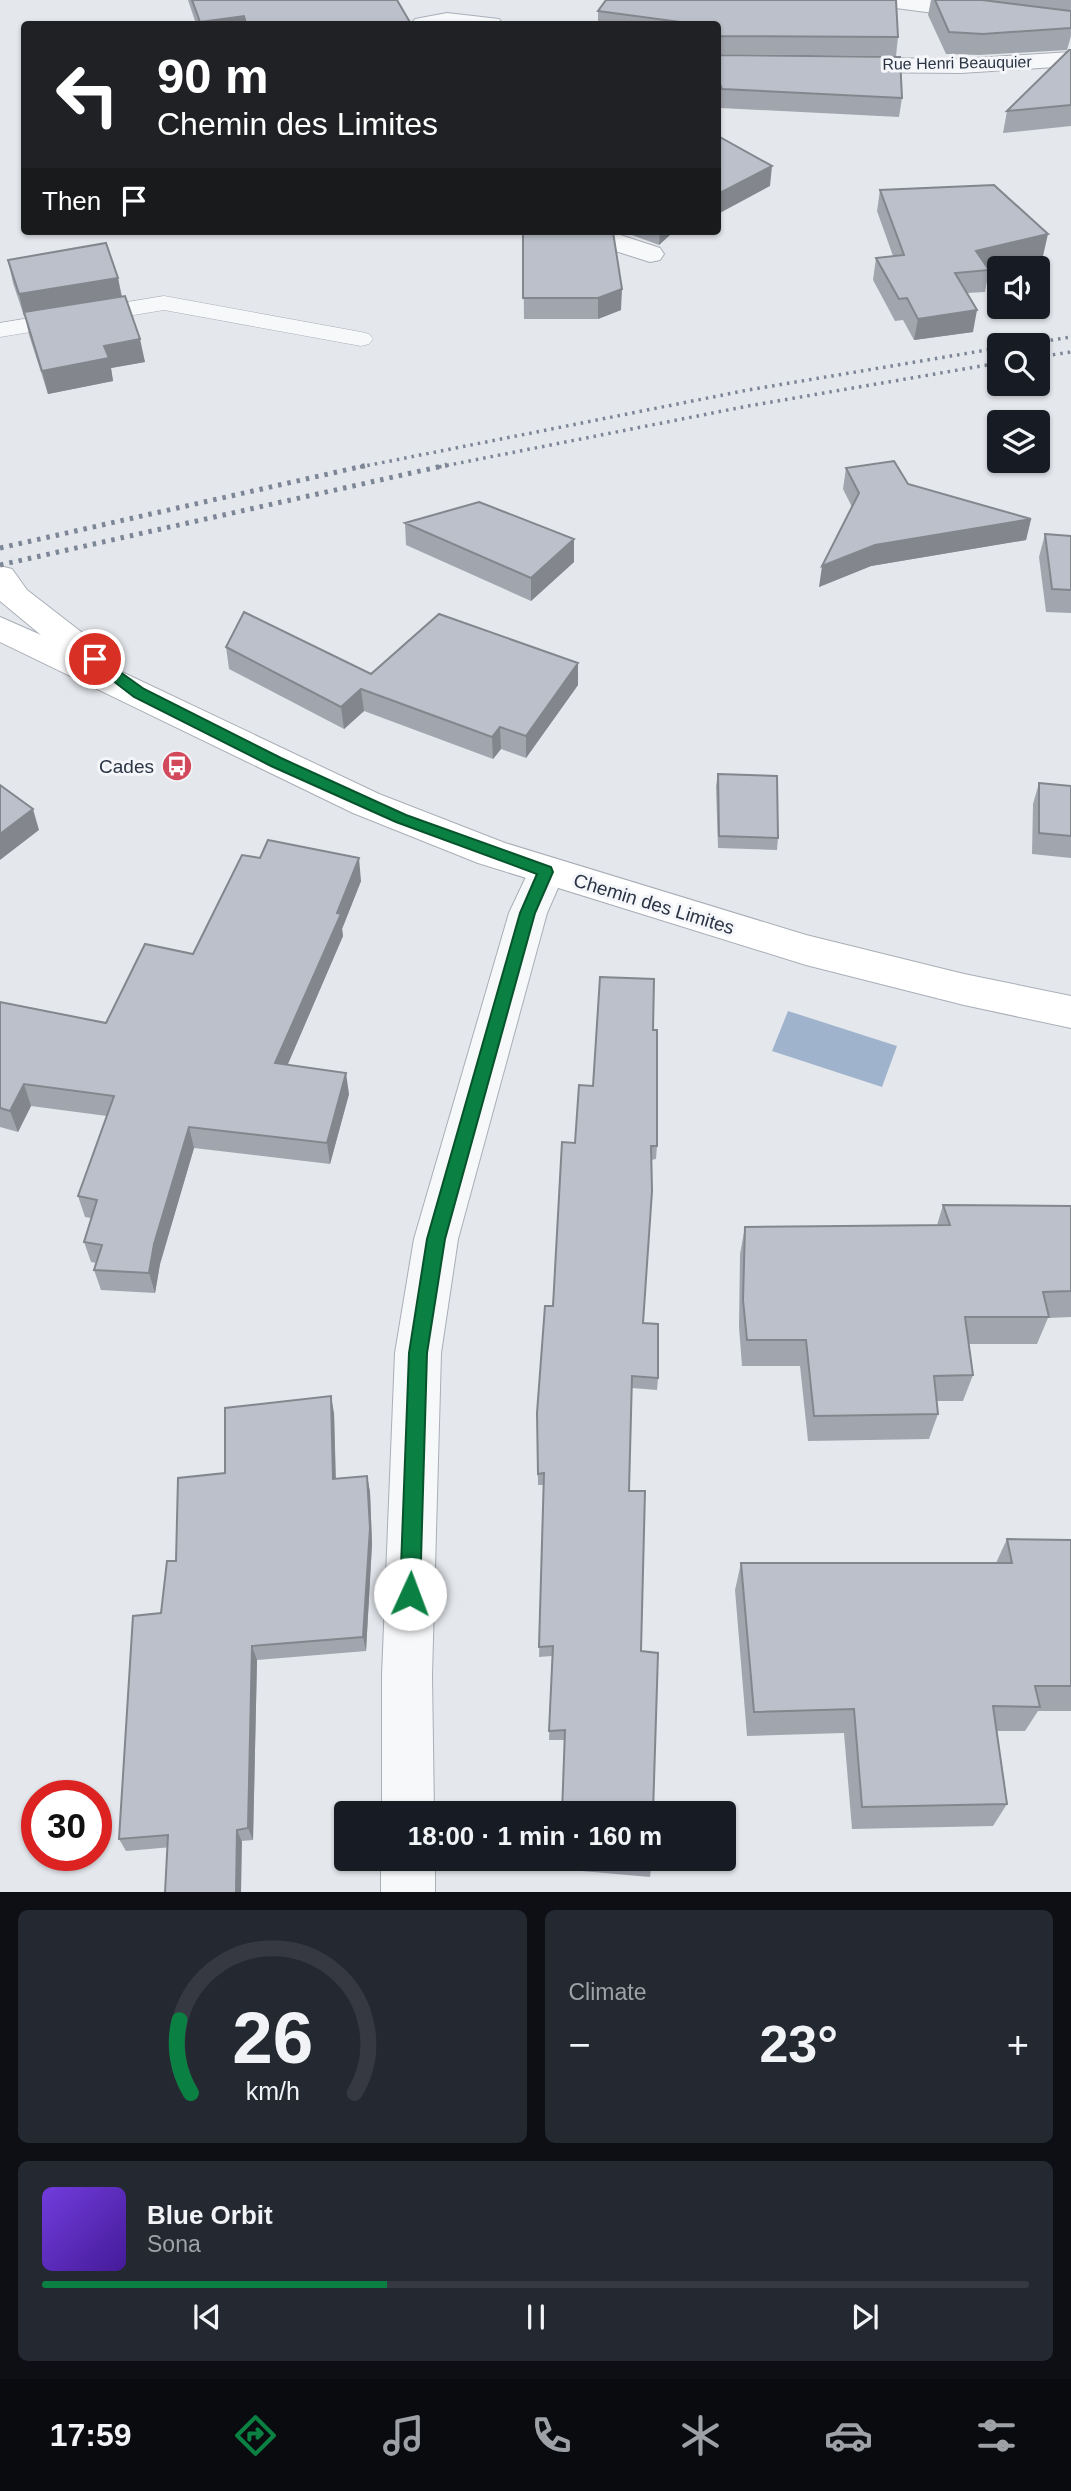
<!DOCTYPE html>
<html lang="en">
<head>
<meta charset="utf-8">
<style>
	body { margin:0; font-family:Helvetica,sans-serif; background:#242831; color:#f1f3f6; height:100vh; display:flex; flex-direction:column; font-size:26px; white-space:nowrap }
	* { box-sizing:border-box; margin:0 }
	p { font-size:23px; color:#9ea1a6 }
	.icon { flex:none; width:38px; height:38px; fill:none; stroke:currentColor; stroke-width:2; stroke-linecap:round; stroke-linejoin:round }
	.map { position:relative; height:1892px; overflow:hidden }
	.details { display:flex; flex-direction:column; gap:18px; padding:18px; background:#0d0f14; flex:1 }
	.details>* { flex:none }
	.guide { position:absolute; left:21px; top:21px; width:700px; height:214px; border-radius:7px; box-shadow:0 2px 5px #0004; background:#202124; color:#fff; overflow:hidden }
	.controls { position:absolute; left:987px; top:256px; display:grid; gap:14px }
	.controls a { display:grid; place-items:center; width:63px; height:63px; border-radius:7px; background:#171b24; box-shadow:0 2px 5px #0004; font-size:35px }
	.speed { position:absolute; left:21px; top:1780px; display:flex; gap:14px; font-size:35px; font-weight:700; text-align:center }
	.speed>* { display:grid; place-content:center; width:91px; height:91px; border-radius:50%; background:#171b24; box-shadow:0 2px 5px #0004; line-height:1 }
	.speed .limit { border:10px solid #d22; background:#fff; color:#111 }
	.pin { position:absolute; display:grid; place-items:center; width:60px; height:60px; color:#fff; margin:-30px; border:4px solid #fff; border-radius:50%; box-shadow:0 2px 7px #0007 }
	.me { position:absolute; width:77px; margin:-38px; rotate:2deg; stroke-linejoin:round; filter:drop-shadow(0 0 5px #0008) }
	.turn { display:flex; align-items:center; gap:24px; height:147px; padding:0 21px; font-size:32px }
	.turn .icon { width:91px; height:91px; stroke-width:2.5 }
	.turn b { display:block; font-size:49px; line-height:60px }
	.then { display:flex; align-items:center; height:66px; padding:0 21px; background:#0003; gap:14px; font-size:26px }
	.big { font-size:52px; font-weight:700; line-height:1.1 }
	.details .tile { flex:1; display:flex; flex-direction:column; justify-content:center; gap:10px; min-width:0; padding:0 24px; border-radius:10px; background:#242831 }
	.details .dial { align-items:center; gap:0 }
	.dial svg { height:182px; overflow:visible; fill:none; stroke:#363941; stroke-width:7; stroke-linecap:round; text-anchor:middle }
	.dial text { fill:#f1f3f6; stroke:none }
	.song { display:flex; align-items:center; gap:21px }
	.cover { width:84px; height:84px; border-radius:10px; background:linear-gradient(135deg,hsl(260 70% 55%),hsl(260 70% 35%)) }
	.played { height:7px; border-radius:4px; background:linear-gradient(90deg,#0b8043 35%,#363941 35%) }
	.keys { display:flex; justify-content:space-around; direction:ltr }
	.heat { display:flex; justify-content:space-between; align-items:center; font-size:38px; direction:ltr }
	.details .tiles { flex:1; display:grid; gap:18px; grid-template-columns:1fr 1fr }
	.tile:last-child { grid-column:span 2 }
	.trip { position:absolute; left:334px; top:1801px; width:402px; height:70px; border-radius:7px; background:#171b24; box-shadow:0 2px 5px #0004; font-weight:700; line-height:70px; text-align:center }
	.dock { display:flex; height:112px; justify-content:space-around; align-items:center; background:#090b0e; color:#9ea1a6 }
	.dock .icon { width:49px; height:49px }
	.dock .selected { color:#0b8043 }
	.dock b { font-size:32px; color:#f1f3f6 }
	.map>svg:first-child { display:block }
	.water { fill:#9fb4cc }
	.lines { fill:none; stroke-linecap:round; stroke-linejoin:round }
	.lane-casing { stroke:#a9aeb7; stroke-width:1 }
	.street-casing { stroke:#a9aeb7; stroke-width:2 }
	.secondary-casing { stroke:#a9aeb7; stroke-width:2 }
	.lane { fill:#f7f8fa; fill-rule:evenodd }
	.street { fill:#f7f8fa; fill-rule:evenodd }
	.secondary { fill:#fff; fill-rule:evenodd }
	.rail-far1 { stroke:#7d8696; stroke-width:3.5; stroke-dasharray:2.5 5; stroke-linecap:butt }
	.rail { stroke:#7d8696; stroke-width:5; stroke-dasharray:3.5 6; stroke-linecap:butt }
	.wall { fill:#a1a5ae }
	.shaded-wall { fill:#83868d }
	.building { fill:#bbc0ca; stroke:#83868d; stroke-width:2 }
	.route { fill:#0b8043; stroke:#07532c; stroke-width:2 }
	.labels { text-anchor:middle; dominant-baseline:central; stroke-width:6; stroke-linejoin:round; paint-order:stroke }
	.far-street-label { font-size:16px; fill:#2b3445; stroke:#f4f6f9 }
	.poi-label { font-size:19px; fill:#2b3445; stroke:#f4f6f9; text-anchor:end }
	.street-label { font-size:19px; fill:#2b3445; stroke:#f4f6f9 }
</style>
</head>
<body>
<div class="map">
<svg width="1071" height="1893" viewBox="0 0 1071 1893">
	<rect width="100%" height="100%" fill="#e4e7ec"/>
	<path class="water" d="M 788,1011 L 897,1046 L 882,1087 L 772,1051 Z"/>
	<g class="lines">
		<g class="lane-casing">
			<path id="lane" d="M 164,296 L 361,332 L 369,334 L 373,339 L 369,344 L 361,346 L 164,310 L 0,337 L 0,323 Z"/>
		</g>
		<g class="street-casing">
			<path id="street" d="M 876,0 L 942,0 L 1071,17 L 1071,31 L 888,7 L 880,5 Z
				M 447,13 L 499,19 L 503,24 L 411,24 L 415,19 Z
				M 1071,52 L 1071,66 L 961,73 L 850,72 L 841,70 L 838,65 L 841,60 L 850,58 L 961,59 Z
				M 567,231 L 608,231 L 660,248 L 664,254 L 660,260 L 650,262 L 571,237 Z
				M 546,858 L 559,862 L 565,872 L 547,913 L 458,1239 L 441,1353 L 432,1675 L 434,1813 L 382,1813 L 382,1675 L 395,1353 L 414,1239 L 509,913 L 533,862 Z
				M 381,1858 L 435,1858 L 435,1893 L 381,1893 Z"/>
		</g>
		<g class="secondary-casing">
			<path id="secondary" d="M 0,566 L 12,569 L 27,590 L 102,648 L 107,656 L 103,663 L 379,794 L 505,843 L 806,935 L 964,974 L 1071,996 L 1071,1028 L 964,1005 L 806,965 L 478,863 L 353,813 L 0,642 L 0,617 L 41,635 L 0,601 Z"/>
		</g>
		<use href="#lane" class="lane"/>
		<use href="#street" class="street"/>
		<use href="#secondary" class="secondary"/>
		<path class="rail-far1" d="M 1021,345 L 1071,337
			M 1038,357 L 1071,352
			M 360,467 L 748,390 L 999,348
			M 439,467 L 748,406 L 999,363"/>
		<path class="rail" d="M 0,548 L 368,465
			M 0,565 L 447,465"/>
	</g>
	<path class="wall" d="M 188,0 L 397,0 L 411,24 L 196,24 Z
		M 931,0 L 1071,0 L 1071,36 L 1067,50 L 979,55 L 946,54 L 928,15 Z
		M 598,11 L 898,37 L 896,56 L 719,54 L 902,98 L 899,117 L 720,108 L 718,101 L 718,24 L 598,24 Z
		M 1071,50 L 1071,126 L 1003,133 L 1007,111 Z
		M 880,190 L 1043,256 L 988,268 L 989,270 L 985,292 L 967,293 L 973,332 L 914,340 L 903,320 L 895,321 L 873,280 L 876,258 L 893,256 L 877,211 Z
		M 523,231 L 621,310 L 598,319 L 524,319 Z
		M 621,231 L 683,231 L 677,234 L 671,234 L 659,245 Z
		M 8,260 L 118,278 L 122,296 L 145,362 L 111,368 L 113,381 L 48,394 L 29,335 L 25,316 L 24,316 L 13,283 Z
		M 846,468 L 908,484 L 1031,519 L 1026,540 L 871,566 L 819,587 L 852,507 L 843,489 Z
		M 405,523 L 574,562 L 531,601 L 406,545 Z
		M 1045,534 L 1071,536 L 1071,613 L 1046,612 L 1039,557 Z
		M 226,647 L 371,674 L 578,663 L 578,685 L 526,758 L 501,749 L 493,759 L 364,711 L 344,729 L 229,669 Z
		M 718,774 L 778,838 L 777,850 L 718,848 L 716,786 Z
		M 1039,783 L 1071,786 L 1071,858 L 1032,854 L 1033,804 Z
		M 361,881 L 342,929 L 343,936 L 287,1065 L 349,1094 L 330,1164 L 194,1148 L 160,1264 L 155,1293 L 101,1290 L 94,1270 L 96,1263 L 91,1262 L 84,1242 L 91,1218 L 85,1217 L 78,1196 L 107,1116 L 31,1106 L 18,1132 L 0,1127 L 0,1002 L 106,1023 L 193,954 Z
		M 653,1030 L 657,1146 L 656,1159 L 651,1160 L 643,1323 L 658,1378 L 657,1390 L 632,1388 L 565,1740 L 549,1740 L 552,1656 L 539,1657 L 544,1485 L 538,1485 L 537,1413 L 575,1143 L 593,1086 Z
		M 943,1205 L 1071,1206 L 1071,1317 L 1048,1318 L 1037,1344 L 969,1344 L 973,1375 L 963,1401 L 937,1401 L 938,1414 L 929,1439 L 808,1441 L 800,1366 L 742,1366 L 739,1327 L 740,1254 L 745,1227 L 937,1225 Z
		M 334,1413 L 336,1479 L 367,1476 L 370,1492 L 372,1544 L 366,1651 L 257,1660 L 253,1840 L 126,1851 L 119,1839 L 161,1613 L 176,1561 L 225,1473 Z
		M 1007,1539 L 1071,1540 L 1071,1711 L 1038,1711 L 1025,1731 L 997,1731 L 1007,1804 L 993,1826 L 852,1829 L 844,1733 L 747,1736 L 735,1590 L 741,1563 L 996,1563 Z
		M 560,1858 L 651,1869 L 650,1877 L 559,1869 Z"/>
	<path class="shaded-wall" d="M 244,16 L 245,24 L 200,24 L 200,22 Z
		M 772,166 L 770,186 L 718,214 L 718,194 Z
		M 660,231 L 671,231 L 671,234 L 659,245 Z
		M 1048,234 L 1043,256 L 972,272 L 976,251 Z
		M 118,278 L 122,300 L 24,316 L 19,294 Z
		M 622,289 L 621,310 L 598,319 L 598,298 Z
		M 977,310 L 973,332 L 914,340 L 918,319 Z
		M 140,339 L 145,362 L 111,368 L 113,381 L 48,394 L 42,371 L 104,346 Z
		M 1031,519 L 1026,540 L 871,566 L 819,587 L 822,566 L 875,545 Z
		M 574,539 L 574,562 L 531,601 L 531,578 Z
		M 578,663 L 578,685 L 526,758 L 526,736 Z
		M 361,689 L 364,711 L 344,729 L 341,707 Z
		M 500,727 L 501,749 L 493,759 L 492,737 Z
		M 33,809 L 39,830 L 0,860 L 0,834 Z
		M 359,858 L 361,881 L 342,929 L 343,936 L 279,1085 L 275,1063 Z
		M 346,1073 L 349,1094 L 330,1164 L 327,1143 Z
		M 24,1084 L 31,1106 L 18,1132 L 10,1111 Z
		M 189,1127 L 194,1148 L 160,1264 L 155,1293 L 149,1273 L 154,1244 Z
		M 331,1396 L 334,1413 L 336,1496 L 333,1479 Z
		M 367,1476 L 370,1492 L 372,1544 L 366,1651 L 363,1637 Z
		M 252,1646 L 257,1660 L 253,1840 L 248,1828 Z
		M 237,1830 L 242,1842 L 241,1893 L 236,1893 Z"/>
	<path class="building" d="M 192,0 L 397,0 L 411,24 L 246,24 L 244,16 L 200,22 Z
		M 606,0 L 896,0 L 898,37 L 719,36 L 718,38 L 718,24 L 695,24 L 598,11 Z
		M 935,0 L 982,0 L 1071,11 L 1071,28 L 983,34 L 949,32 Z
		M 1069,50 L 1071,50 L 1071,105 L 1007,111 Z
		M 718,53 L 719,55 L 900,57 L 902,98 L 722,89 L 718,79 Z
		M 718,136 L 772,166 L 718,194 Z
		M 994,185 L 1048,234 L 976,251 L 989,270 L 955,273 L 977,310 L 918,319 L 907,298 L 899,299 L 876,258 L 904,255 L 880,190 Z
		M 523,231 L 610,231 L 613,232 L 622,289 L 598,298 L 523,298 Z
		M 106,243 L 118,278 L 19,294 L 8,260 Z
		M 125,296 L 140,339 L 104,346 L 109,358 L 42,371 L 24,312 Z
		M 894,461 L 908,484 L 1031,519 L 875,545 L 822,566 L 859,493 L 846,468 Z
		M 479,502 L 574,539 L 531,578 L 405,523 Z
		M 1045,534 L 1071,536 L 1071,590 L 1052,589 Z
		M 244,612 L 371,674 L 439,614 L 578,663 L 526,736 L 500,727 L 492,737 L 361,689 L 341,707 L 226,647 Z
		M 718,774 L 777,776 L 778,838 L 719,836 Z
		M 1039,783 L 1071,786 L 1071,836 L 1039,833 Z
		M 0,785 L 33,809 L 0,834 Z
		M 268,840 L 359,858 L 337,913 L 341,914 L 275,1063 L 346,1073 L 327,1143 L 189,1127 L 154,1244 L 149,1273 L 94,1270 L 102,1245 L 84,1242 L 97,1200 L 78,1196 L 114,1096 L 24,1084 L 10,1111 L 0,1108 L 0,1002 L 106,1023 L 145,944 L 193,954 L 242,855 L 260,858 Z
		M 600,977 L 654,979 L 653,1030 L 657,1030 L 657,1146 L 651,1146 L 652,1191 L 643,1323 L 658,1324 L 658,1378 L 632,1376 L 629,1491 L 645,1491 L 641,1651 L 658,1653 L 653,1813 L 562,1813 L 565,1730 L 549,1731 L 553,1646 L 539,1647 L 544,1473 L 538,1474 L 537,1413 L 545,1306 L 553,1306 L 562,1142 L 575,1143 L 579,1085 L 593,1086 Z
		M 943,1205 L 1071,1206 L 1071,1291 L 1043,1292 L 1049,1317 L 965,1317 L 973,1375 L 934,1376 L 938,1414 L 814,1416 L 806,1340 L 747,1340 L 743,1300 L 745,1227 L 950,1225 Z
		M 331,1396 L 333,1479 L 367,1476 L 370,1528 L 363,1637 L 252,1646 L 248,1828 L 237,1830 L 236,1893 L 165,1893 L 168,1835 L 119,1839 L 133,1616 L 161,1613 L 167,1561 L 176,1561 L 178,1478 L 225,1473 L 225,1408 Z
		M 1007,1539 L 1071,1540 L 1071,1686 L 1035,1686 L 1040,1707 L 993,1706 L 1007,1804 L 862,1807 L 854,1709 L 754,1712 L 741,1563 L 1012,1563 Z
		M 560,1858 L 652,1858 L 651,1869 L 559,1861 Z"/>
	<path class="route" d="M 95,654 L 144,689 L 281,758 L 406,815 L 551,867 L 553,872 L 535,913 L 445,1239 L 427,1353 L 420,1594 L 417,1601 L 410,1604 L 403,1601 L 400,1594 L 409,1353 L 427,1239 L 520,913 L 537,874 L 396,822 L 271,766 L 134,697 L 90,663 L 90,656 Z"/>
	<defs>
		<g id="bus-disc" transform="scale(1.575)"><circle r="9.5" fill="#d1495b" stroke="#f4f6f9"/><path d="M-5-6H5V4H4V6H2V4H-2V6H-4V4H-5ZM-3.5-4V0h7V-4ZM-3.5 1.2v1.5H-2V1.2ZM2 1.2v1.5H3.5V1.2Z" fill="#fff"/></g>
	</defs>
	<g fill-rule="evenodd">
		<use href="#bus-disc" x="177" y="766"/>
	</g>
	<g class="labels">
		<g class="far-street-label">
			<text transform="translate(957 63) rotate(-1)">Rue Henri Beauquier</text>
		</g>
		<g class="poi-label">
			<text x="154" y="766">Cades</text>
		</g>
		<g class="street-label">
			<text transform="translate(654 904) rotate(17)">Chemin des Limites</text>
		</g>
	</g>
</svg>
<div class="controls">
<a><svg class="icon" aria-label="sound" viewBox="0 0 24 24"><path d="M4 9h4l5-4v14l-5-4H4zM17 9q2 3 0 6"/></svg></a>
<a><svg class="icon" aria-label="search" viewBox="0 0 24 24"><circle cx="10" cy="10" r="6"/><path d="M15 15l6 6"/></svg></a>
<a><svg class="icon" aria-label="layers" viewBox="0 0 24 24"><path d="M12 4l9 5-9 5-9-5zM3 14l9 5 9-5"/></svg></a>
</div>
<div class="speed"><div class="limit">30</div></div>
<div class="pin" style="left:95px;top:659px;background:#d93025"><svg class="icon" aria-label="arrive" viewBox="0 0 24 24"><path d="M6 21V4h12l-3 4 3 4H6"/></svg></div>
<svg class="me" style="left:410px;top:1594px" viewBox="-20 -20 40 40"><circle r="19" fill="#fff"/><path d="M0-13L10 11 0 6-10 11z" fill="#0b8043"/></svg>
<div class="trip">18:00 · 1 min · 160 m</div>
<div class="guide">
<div class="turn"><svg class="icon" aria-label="left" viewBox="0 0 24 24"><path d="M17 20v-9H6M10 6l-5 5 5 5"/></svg><div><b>90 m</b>Chemin des Limites</div></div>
<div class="then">Then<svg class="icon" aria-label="arrive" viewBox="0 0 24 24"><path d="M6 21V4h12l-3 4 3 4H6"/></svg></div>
</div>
</div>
<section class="details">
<div class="tiles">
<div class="tile dial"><svg viewBox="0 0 100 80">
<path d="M14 69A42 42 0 1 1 86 69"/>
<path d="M14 69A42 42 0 0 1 9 37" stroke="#0b8043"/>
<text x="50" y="56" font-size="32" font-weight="700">26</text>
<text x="50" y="72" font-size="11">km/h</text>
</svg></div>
<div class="tile"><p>Climate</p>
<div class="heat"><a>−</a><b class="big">23°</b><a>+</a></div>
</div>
<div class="tile">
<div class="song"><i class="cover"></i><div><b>Blue Orbit</b><p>Sona</p></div></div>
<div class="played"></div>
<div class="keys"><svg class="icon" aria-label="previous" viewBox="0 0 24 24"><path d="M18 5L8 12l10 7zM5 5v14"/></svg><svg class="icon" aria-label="pause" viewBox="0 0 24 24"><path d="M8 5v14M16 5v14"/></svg><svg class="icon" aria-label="next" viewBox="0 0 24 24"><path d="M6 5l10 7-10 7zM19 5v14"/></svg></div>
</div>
</div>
</section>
<nav class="dock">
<b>17:59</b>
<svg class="icon selected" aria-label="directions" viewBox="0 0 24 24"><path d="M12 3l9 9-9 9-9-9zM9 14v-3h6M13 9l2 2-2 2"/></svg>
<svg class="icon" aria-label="music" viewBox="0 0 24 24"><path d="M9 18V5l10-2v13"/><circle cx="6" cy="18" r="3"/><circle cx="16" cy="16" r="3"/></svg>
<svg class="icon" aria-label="phone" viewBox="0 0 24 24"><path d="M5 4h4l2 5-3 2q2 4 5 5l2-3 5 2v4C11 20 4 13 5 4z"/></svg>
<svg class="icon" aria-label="climate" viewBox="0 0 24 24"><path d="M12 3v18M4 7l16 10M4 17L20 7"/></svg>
<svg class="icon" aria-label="car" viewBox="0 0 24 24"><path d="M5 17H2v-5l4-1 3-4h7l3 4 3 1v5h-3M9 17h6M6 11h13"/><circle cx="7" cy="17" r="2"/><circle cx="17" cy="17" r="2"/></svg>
<svg class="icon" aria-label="filters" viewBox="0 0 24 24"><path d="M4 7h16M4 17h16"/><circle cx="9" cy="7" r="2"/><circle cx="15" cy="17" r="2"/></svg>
</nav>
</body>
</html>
